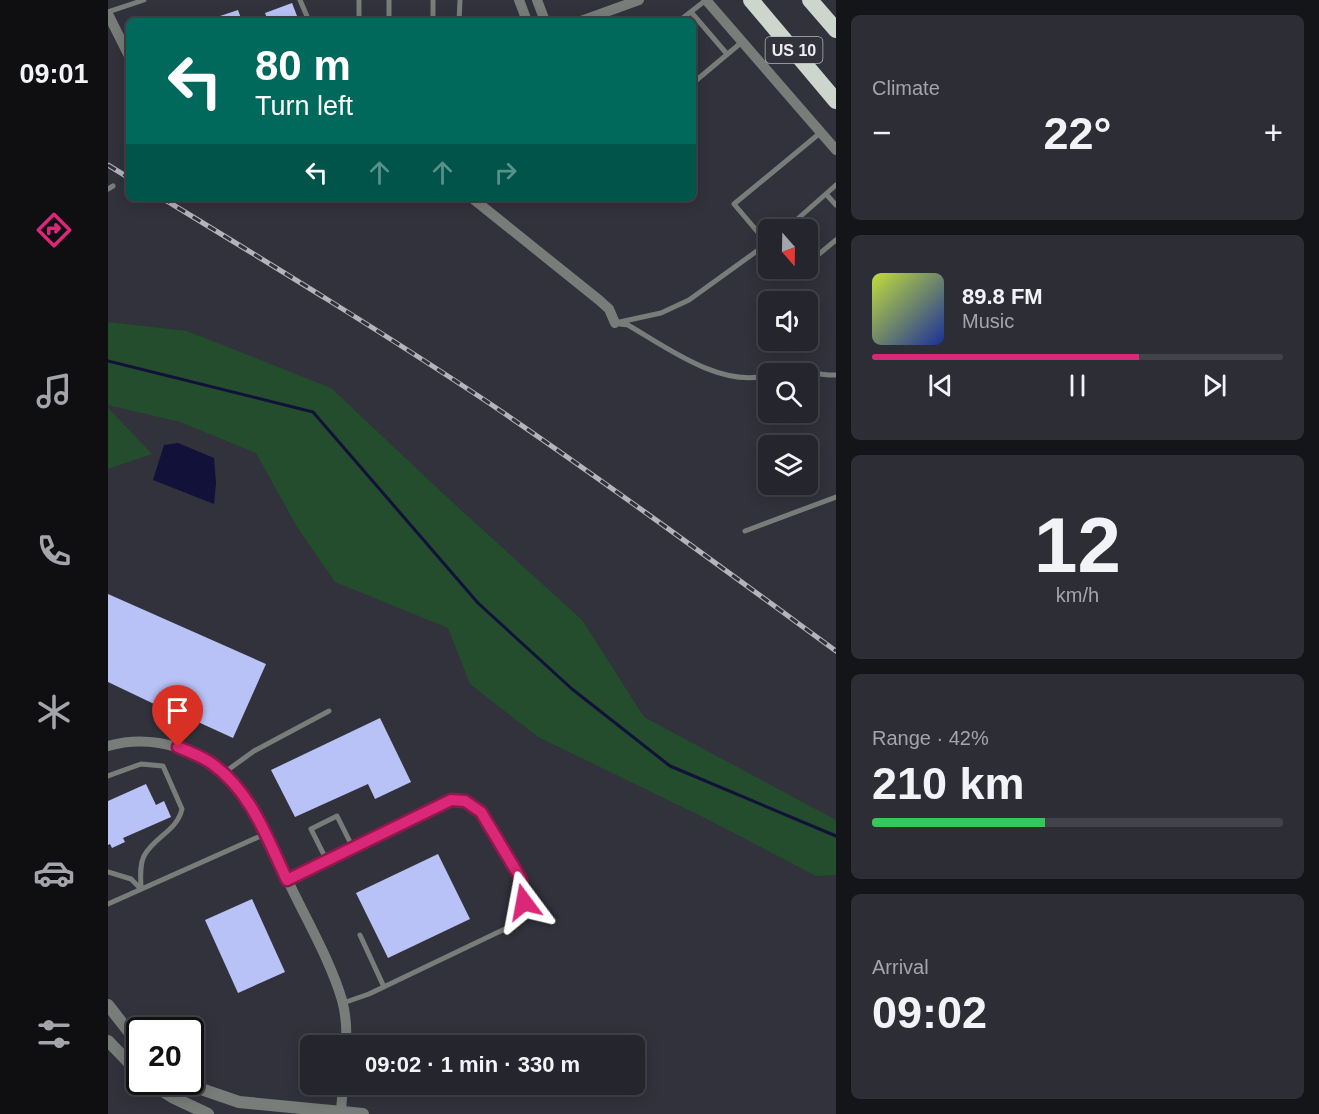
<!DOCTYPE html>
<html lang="en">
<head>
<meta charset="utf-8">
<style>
	body { margin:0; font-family:Arial,sans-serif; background:#2d2e35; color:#f1f3f6; height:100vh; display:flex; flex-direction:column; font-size:22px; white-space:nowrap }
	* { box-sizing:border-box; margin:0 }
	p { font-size:20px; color:#a3a5aa }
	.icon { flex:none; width:33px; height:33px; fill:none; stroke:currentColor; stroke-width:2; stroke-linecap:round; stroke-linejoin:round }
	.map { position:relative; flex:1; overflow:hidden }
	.sheet { display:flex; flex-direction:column; gap:15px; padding:15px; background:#141519; width:483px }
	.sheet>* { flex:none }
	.banner { position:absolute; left:18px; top:18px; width:570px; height:183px; border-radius:9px; box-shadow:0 3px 15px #0003,0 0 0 2px #424349; background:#00695c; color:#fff; overflow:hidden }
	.needle { width:39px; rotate:160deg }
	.buttons { position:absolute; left:650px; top:219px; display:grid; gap:12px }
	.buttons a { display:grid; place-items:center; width:60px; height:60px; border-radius:9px; background:#25262d; box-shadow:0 3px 15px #0003,0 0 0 2px #424349; font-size:30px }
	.speed { position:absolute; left:18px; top:1017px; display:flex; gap:12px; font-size:30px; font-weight:700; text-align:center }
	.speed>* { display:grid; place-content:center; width:78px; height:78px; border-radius:50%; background:#25262d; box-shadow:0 3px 15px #0003,0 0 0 2px #424349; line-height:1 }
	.speed .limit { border:3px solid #111; border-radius:9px; background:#fff; color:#111 }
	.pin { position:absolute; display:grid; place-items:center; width:51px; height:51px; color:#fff; margin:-62px -26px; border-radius:50% 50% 50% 0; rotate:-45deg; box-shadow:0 0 6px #0007 }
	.pin .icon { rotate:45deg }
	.me { position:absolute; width:66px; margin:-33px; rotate:347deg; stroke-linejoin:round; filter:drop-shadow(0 0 4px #0008) }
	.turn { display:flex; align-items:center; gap:21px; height:126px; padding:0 30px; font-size:27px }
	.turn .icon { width:78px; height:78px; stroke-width:2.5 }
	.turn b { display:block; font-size:42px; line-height:51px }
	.lanes { display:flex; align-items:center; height:57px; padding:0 30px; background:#0003; justify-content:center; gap:30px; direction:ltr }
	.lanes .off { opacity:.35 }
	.big { font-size:45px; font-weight:700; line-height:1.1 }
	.sheet .card { flex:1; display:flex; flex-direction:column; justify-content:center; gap:9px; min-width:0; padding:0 21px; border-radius:9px; background:#2d2e35 }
	.sheet .dial { align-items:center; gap:0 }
	.dial b { font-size:78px; line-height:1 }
	.song { display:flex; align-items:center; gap:18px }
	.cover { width:72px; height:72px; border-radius:9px; background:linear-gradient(135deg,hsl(70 70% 55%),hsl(230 70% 35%)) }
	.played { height:6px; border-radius:3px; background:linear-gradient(90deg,#db2777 65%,#424349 65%) }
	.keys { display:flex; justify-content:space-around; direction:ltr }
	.heat { display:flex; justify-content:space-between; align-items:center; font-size:33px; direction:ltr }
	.charge { height:9px; border-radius:4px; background:linear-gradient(90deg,#34c759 42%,#424349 0) }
	.trip { position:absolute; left:192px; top:1035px; width:345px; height:60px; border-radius:9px; background:#25262d; box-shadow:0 3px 15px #0003,0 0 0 2px #424349; font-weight:700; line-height:60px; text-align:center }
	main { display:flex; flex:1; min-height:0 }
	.dock { display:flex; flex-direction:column; width:108px; justify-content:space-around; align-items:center; background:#0f0f12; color:#a3a5aa }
	.dock .icon { width:42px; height:42px }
	.dock .current { color:#db2777 }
	.dock b { font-size:27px; color:#f1f3f6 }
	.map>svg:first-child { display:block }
	.green { fill:#234d2c }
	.water { fill:#111139 }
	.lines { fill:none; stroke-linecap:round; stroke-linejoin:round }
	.stream { stroke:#111139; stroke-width:3 }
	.building { fill:#b9c2f7 }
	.service { stroke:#797d79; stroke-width:5 }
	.minor { stroke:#797d79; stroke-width:10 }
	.tertiary { stroke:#797d79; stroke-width:12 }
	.trunk { stroke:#ccd6cc; stroke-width:16 }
	.rail-casing { stroke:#b3b4bc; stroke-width:5 }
	.rail { stroke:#31323c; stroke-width:3; stroke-dasharray:9; stroke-linecap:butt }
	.route-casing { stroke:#8e194d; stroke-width:15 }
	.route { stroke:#db2777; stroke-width:10 }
	.labels { text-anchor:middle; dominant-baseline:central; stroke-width:6; stroke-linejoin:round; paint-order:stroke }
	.shield { fill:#31323c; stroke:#b5b6bd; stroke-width:1.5 }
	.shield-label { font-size:16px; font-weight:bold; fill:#edeef4 }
</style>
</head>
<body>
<main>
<nav class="dock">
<b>09:01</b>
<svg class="icon current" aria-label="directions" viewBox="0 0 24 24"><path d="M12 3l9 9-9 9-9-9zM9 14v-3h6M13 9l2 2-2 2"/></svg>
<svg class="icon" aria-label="music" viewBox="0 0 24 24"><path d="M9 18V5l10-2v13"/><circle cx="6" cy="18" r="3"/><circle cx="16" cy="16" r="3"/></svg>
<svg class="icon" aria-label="phone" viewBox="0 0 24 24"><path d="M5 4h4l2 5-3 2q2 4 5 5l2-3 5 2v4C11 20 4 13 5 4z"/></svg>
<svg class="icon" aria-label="climate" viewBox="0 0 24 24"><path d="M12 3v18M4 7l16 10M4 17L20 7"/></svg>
<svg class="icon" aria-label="car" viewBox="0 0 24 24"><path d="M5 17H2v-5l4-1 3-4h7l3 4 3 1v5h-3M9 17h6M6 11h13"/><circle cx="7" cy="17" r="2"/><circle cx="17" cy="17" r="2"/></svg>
<svg class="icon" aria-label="filters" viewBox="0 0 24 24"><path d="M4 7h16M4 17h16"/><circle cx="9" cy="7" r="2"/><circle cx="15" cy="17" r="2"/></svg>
</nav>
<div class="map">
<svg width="728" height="1114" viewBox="0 0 728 1114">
	<rect width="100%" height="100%" fill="#31323c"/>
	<path class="green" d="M 0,322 L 79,331 L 223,388 L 342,500 L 474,620 L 536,717 L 728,820 L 728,875 L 708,876 L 597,818 L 430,737 L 362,684 L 340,628 L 227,582 L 189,527 L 148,453 L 72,422 L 0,405 Z
		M 0,408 L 44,454 L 0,469 Z"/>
	<path class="water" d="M 70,443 L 106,458 L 108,483 L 106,504 L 45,480 L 56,445 Z"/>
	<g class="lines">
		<path class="stream" d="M 0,361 L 205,412 L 370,603 L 464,689 L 562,766 L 728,836"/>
	</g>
	<path class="building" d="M 184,3 L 191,21 L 160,21 L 157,13 Z
		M 130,10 L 134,21 L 100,21 L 100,20 Z
		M 0,594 L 158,664 L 125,738 L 66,711 L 65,713 L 0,682 Z
		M 272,718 L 303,782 L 267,799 L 260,784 L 187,817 L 163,770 Z
		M 38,784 L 48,805 L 56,801 L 63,817 L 15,838 L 17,842 L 4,848 L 2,844 L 0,845 L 0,801 Z
		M 330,854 L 362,919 L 280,958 L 248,893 Z
		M 144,899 L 177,972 L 130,993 L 97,920 Z"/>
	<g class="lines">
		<path class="service" d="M 192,0 L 201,21
			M 251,0 L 251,21
			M 281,0 L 281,21
			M 0,12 L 36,0
			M 583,12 L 619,54
			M 325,21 L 325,0
			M 351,21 L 352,0
			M 571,21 L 598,0
			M 585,83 L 634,42
			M 0,189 L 5,186
			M 718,194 L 728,205
			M 677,230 L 728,185
			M 659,243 L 626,204 L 712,133
			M 699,264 L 728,240
			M 507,323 L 553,313 L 581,300 L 660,243
			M 512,324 L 520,325 C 558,347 614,389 660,375
			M 665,374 C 685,365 706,376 728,375
			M 637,531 L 728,497
			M 117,772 L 146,751 L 221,711
			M 0,776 L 33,764 L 55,766 L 74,809 C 69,831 46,837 36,856 C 31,866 33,879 33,889
			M 219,861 L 203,829 L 229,816 L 245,848
			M 0,872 L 23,879 L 33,889
			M 180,880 L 343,800 L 357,801 L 373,812 L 413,879 L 416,902 L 412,915 L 405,925 L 261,994 L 235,1003
			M 0,904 L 157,834
			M 252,935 L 276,987"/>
		<path class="minor" d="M 411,0 L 419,21
			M 429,0 L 437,21
			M 598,0 L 728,150
			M 0,14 L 21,56
			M 473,21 L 531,0
			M 364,198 L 491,300 L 501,309 L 507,323
			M 0,746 C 46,733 98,750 130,786 C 151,809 167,854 181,883 C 198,919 223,962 234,1000 C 238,1015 239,1030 238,1046
			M 233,1111 L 235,1084"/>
		<path class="tertiary" d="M 0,1005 L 32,1046
			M 0,1041 L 32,1074
			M 41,1082 L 64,1097 L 100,1114
			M 79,1082 L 96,1090 L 131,1102 L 255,1114"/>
		<path class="trunk" d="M 643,0 L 728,101
			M 702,0 L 728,30"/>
		<g class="rail-casing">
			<path id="rail" d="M 0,165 L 21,178
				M 54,198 C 164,265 274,332 381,403 C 499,483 613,567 728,651"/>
		</g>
		<use href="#rail" class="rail"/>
	</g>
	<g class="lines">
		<g class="route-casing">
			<path id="route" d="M 70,747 C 81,752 93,756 103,763 C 143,791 159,838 179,880 L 343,800 L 357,801 L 373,812 L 413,879 L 416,902"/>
		</g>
		<use href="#route" class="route"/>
	</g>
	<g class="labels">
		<rect class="shield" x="657.5" y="37" width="57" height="26" rx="4.5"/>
		<g class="shield-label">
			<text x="686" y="50">US 10</text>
		</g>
	</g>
</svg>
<div class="buttons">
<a><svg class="needle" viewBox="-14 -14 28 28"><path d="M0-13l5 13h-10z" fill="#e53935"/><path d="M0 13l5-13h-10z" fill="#a3a5aa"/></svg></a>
<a><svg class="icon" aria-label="sound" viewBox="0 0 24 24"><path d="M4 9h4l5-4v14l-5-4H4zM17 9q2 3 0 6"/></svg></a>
<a><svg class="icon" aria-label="search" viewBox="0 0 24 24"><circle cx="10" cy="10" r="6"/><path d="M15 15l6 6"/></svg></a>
<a><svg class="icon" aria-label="layers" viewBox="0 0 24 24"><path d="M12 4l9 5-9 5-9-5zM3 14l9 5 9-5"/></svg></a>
</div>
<div class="speed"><div class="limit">20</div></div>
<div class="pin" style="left:70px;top:747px;background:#d93025"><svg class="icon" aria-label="arrive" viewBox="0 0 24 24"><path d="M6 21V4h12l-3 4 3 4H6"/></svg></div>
<svg class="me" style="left:416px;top:902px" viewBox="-20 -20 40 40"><path d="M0-17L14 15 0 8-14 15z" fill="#db2777" stroke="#fff" stroke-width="4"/></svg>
<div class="trip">09:02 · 1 min · 330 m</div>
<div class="banner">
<div class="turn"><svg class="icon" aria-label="left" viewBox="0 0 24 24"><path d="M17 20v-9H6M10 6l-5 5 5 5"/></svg><div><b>80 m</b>Turn left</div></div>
<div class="lanes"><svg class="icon" aria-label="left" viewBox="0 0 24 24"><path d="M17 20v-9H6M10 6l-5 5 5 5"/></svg><svg class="icon off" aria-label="ahead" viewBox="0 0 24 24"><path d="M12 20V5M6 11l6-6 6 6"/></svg><svg class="icon off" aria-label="ahead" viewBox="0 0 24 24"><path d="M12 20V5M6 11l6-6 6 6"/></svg><svg class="icon off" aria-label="right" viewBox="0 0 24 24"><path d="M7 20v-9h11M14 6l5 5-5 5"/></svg></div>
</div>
</div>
<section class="sheet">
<div class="card"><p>Climate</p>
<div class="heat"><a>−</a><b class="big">22°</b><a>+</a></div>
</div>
<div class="card">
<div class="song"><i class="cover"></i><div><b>89.8 FM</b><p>Music</p></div></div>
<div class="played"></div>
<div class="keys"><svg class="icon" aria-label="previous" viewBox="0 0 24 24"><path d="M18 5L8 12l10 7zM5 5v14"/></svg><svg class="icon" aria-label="pause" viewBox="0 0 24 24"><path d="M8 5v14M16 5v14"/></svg><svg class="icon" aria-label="next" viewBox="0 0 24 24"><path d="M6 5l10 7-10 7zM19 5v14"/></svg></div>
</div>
<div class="card dial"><b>12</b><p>km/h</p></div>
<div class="card"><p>Range · 42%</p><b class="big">210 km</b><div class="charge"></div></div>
<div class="card"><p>Arrival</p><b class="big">09:02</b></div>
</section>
</main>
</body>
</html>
